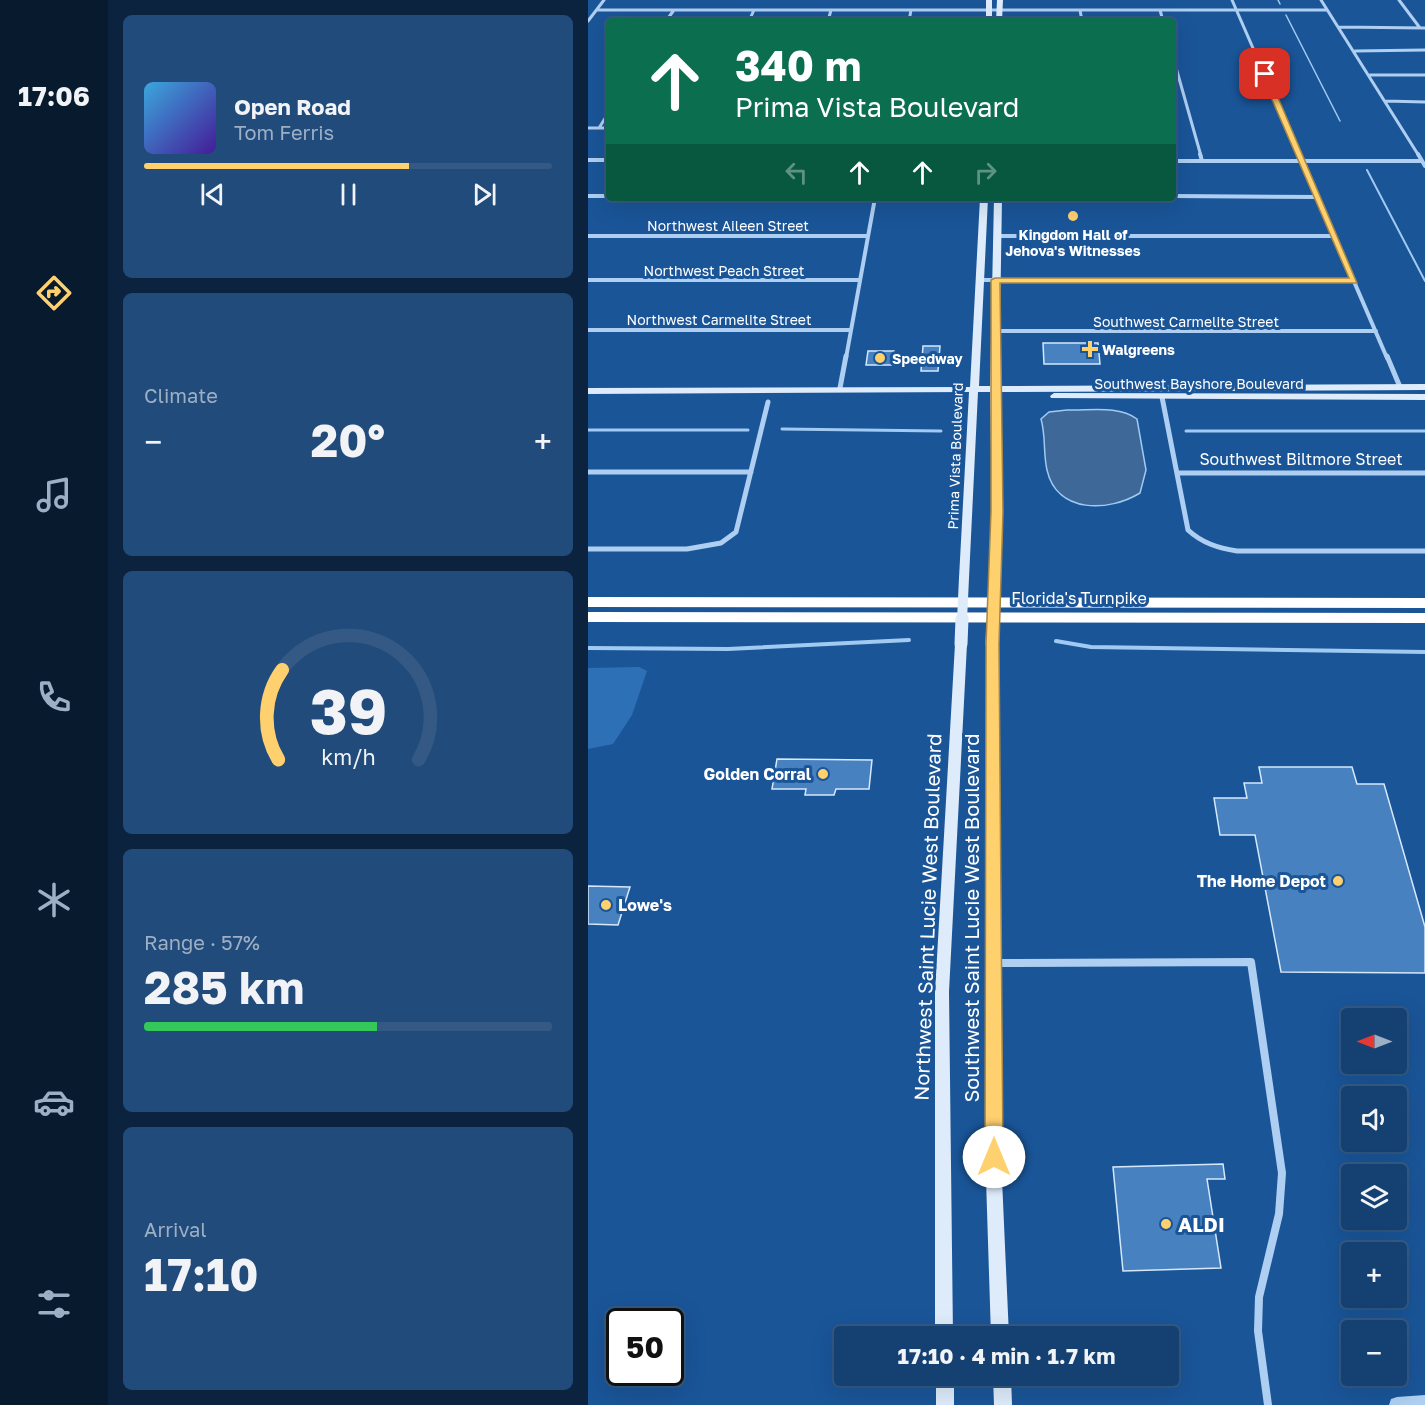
<!DOCTYPE html>
<html lang="en">
<head>
<meta charset="utf-8">
<style>
	body { margin:0; font-family:"Golos Text",sans-serif; background:#214b7a; color:#f1f3f6; height:100vh; display:flex; flex-direction:column; font-size:22px; white-space:nowrap }
	* { box-sizing:border-box; margin:0 }
	p { font-size:20px; color:#9dafc4 }
	.icon { flex:none; width:33px; height:33px; fill:none; stroke:currentColor; stroke-width:2; stroke-linecap:round; stroke-linejoin:round }
	.map { position:relative; flex:1; overflow:hidden }
	.sheet { display:flex; flex-direction:column; gap:15px; padding:15px; background:#0b233f; width:480px }
	.sheet>* { flex:none }
	.guide { position:absolute; left:18px; top:18px; width:570px; height:183px; border-radius:6px; box-shadow:0 6px 24px #0002,0 0 0 2px #335984; background:#0b6e4f; color:#fff; overflow:hidden }
	.needle { width:39px; rotate:270deg }
	.tools { position:absolute; left:753px; top:1008px; display:grid; gap:12px }
	.tools a { display:grid; place-items:center; width:66px; height:66px; border-radius:6px; background:#144072; box-shadow:0 6px 24px #0002,0 0 0 2px #335984; font-size:30px }
	.speed { position:absolute; left:18px; top:1308px; display:flex; gap:12px; font-size:30px; font-weight:700; text-align:center }
	.speed>* { display:grid; place-content:center; width:78px; height:78px; border-radius:50%; background:#144072; box-shadow:0 6px 24px #0002,0 0 0 2px #335984; line-height:1 }
	.speed .limit { border:3px solid #111; border-radius:9px; background:#fff; color:#111 }
	.pin { position:absolute; display:grid; place-items:center; width:51px; height:51px; color:#fff; margin:-26px; border-radius:12px; box-shadow:0 3px 9px #0006 }
	.me { position:absolute; width:66px; margin:-33px; rotate:0deg; stroke-linejoin:round; filter:drop-shadow(0 0 4px #0008) }
	.turn { display:flex; align-items:center; gap:21px; height:126px; padding:0 30px; font-size:27px }
	.turn .icon { width:78px; height:78px; stroke-width:2.5 }
	.turn b { display:block; font-size:42px; line-height:51px }
	.lanes { display:flex; align-items:center; height:57px; padding:0 30px; background:#0003; justify-content:center; gap:30px; direction:ltr }
	.lanes .off { opacity:.35 }
	.big { font-size:45px; font-weight:700; line-height:1.1 }
	.sheet .tile { flex:1; display:flex; flex-direction:column; justify-content:center; gap:9px; min-width:0; padding:0 21px; border-radius:9px; background:#214b7a }
	.sheet .dial { align-items:center; gap:0 }
	.dial svg { height:156px; overflow:visible; fill:none; stroke:#335984; stroke-width:7; stroke-linecap:round; text-anchor:middle }
	.dial text { fill:#f1f3f6; stroke:none }
	.song { display:flex; align-items:center; gap:18px }
	.cover { width:72px; height:72px; border-radius:9px; background:linear-gradient(135deg,hsl(200 70% 55%),hsl(260 70% 35%)) }
	.played { height:6px; border-radius:3px; background:linear-gradient(90deg,#ffd06e 65%,#335984 65%) }
	.keys { display:flex; justify-content:space-around; direction:ltr }
	.heat { display:flex; justify-content:space-between; align-items:center; font-size:33px; direction:ltr }
	.charge { height:9px; border-radius:4px; background:linear-gradient(90deg,#34c759 57%,#335984 0) }
	.trip { position:absolute; left:246px; top:1326px; width:345px; height:60px; border-radius:6px; background:#144072; box-shadow:0 6px 24px #0002,0 0 0 2px #335984; font-weight:700; line-height:60px; text-align:center }
	main { display:flex; flex:1; min-height:0 }
	.tab-bar { display:flex; flex-direction:column; width:108px; justify-content:space-around; align-items:center; background:#081a2e; color:#9dafc4 }
	.tab-bar .icon { width:42px; height:42px }
	.tab-bar .on { color:#ffd06e }
	.tab-bar b { font-size:27px; color:#f1f3f6 }
	.map>svg:first-child { display:block }
	.green { fill:#2e70b5 }
	.water { fill:#3d6898; stroke:#a1caf3; stroke-width:1.5 }
	.lines { fill:none; stroke-linecap:round; stroke-linejoin:round }
	.stream-far3 { stroke:#a1caf3; stroke-width:1.5 }
	.stream-far2 { stroke:#a1caf3; stroke-width:2 }
	.stream-far1 { stroke:#a1caf3; stroke-width:3 }
	.stream { stroke:#a1caf3; stroke-width:4 }
	.building { fill:#4781c0; stroke:#d6e8fb; stroke-width:1.5 }
	.minor-far3 { stroke:#aecff1; stroke-width:3 }
	.minor-far2 { stroke:#aecff1; stroke-width:4 }
	.minor-far1 { stroke:#aecff1; stroke-width:5 }
	.minor { stroke:#aecff1; stroke-width:8 }
	.tertiary { fill:#aecff1; fill-rule:evenodd }
	.secondary { fill:#ddebfb; fill-rule:evenodd }
	.motorway { fill:#fff; fill-rule:evenodd }
	.secondary-bridge-far1 { stroke:#ddebfb; stroke-width:10 }
	.secondary-bridge { stroke:#ddebfb; stroke-width:13 }
	.route { fill:#ffd06e; stroke:#a68748; stroke-width:1.5 }
	.poi-dot { fill:#ffd06e; stroke:#1a5598; stroke-width:2 }
	.labels { text-anchor:middle; dominant-baseline:central; stroke-width:6; stroke-linejoin:round; paint-order:stroke }
	.far-street-label { font-size:14px; fill:#fff; stroke:#1a5598 }
	.far-poi-label { font-size:14px; font-weight:bold; fill:#fff; stroke:#1a5598; text-anchor:start }
	.street-label { font-size:16px; fill:#fff; stroke:#1a5598 }
	.poi-label { font-size:16px; font-weight:bold; fill:#fff; stroke:#1a5598; text-anchor:end }
	.near-street-label { font-size:20px; fill:#fff; stroke:#1a5598 }
	.near-poi-label { font-size:20px; font-weight:bold; fill:#fff; stroke:#1a5598; text-anchor:start }
</style>
</head>
<body>
<main>
<nav class="tab-bar">
<b>17:06</b>
<svg class="icon on" aria-label="directions" viewBox="0 0 24 24"><path d="M12 3l9 9-9 9-9-9zM9 14v-3h6M13 9l2 2-2 2"/></svg>
<svg class="icon" aria-label="music" viewBox="0 0 24 24"><path d="M9 18V5l10-2v13"/><circle cx="6" cy="18" r="3"/><circle cx="16" cy="16" r="3"/></svg>
<svg class="icon" aria-label="phone" viewBox="0 0 24 24"><path d="M5 4h4l2 5-3 2q2 4 5 5l2-3 5 2v4C11 20 4 13 5 4z"/></svg>
<svg class="icon" aria-label="climate" viewBox="0 0 24 24"><path d="M12 3v18M4 7l16 10M4 17L20 7"/></svg>
<svg class="icon" aria-label="car" viewBox="0 0 24 24"><path d="M5 17H2v-5l4-1 3-4h7l3 4 3 1v5h-3M9 17h6M6 11h13"/><circle cx="7" cy="17" r="2"/><circle cx="17" cy="17" r="2"/></svg>
<svg class="icon" aria-label="filters" viewBox="0 0 24 24"><path d="M4 7h16M4 17h16"/><circle cx="9" cy="7" r="2"/><circle cx="15" cy="17" r="2"/></svg>
</nav>
<section class="sheet">
<div class="tile">
<div class="song"><i class="cover"></i><div><b>Open Road</b><p>Tom Ferris</p></div></div>
<div class="played"></div>
<div class="keys"><svg class="icon" aria-label="previous" viewBox="0 0 24 24"><path d="M18 5L8 12l10 7zM5 5v14"/></svg><svg class="icon" aria-label="pause" viewBox="0 0 24 24"><path d="M8 5v14M16 5v14"/></svg><svg class="icon" aria-label="next" viewBox="0 0 24 24"><path d="M6 5l10 7-10 7zM19 5v14"/></svg></div>
</div>
<div class="tile"><p>Climate</p>
<div class="heat"><a>−</a><b class="big">20°</b><a>+</a></div>
</div>
<div class="tile dial"><svg viewBox="0 0 100 80">
<path d="M14 69A42 42 0 1 1 86 69"/>
<path d="M14 69A42 42 0 0 1 16 23" stroke="#ffd06e"/>
<text x="50" y="56" font-size="32" font-weight="700">39</text>
<text x="50" y="72" font-size="11">km/h</text>
</svg></div>
<div class="tile"><p>Range · 57%</p><b class="big">285 km</b><div class="charge"></div></div>
<div class="tile"><p>Arrival</p><b class="big">17:10</b></div>
</section>
<div class="map">
<svg width="837" height="1405" viewBox="0 0 837 1405">
	<rect width="100%" height="100%" fill="#1a5598"/>
	<path class="green" d="M 51,667 L 59,671 L 44,715 L 25,744 L 0,749 L 0,668 Z"/>
	<path class="water" d="M 479,410 C 501,411 530,405 549,419 L 558,470 L 552,493 C 521,512 469,514 459,470 C 455,453 458,436 453,419 L 461,412 Z"/>
	<g class="lines">
		<path class="stream-far3" d="M 690,0 L 692,4
			M 698,15 L 752,121"/>
		<path class="stream-far2" d="M 779,170 L 837,281"/>
		<path class="stream-far1" d="M 194,429 L 353,431
			M 0,430 L 160,430
			M 598,431 L 837,431"/>
		<path class="stream" d="M 468,641 L 503,647 L 837,652
			M 0,648 L 140,649 L 321,640"/>
	</g>
	<path class="building" d="M 455,343 L 510,343 L 512,364 L 456,364 Z
		M 335,346 L 352,346 L 350,371 L 333,371 Z
		M 280,351 L 306,351 L 304,365 L 278,365 Z
		M 189,759 L 284,760 L 281,789 L 248,789 L 246,795 L 217,795 L 218,789 L 184,789 Z
		M 671,767 L 764,767 L 769,784 L 796,784 L 837,927 L 837,973 L 693,972 L 667,835 L 632,835 L 626,798 L 659,798 L 656,783 L 674,783 Z
		M 0,886 L 42,887 L 30,925 L 0,924 Z
		M 635,1164 L 637,1179 L 619,1179 L 633,1268 L 535,1271 L 525,1167 Z"/>
	<g class="lines">
		<path class="minor-far3" d="M 644,0 L 712,156
			M 733,0 L 831,156
			M 811,0 L 832,28
			M 9,10 L 739,10
			M 492,10 L 494,21
			M 572,10 L 575,21
			M 0,21 L 16,0
			M 78,21 L 86,10
			M 161,21 L 166,10
			M 240,21 L 243,10
			M 321,21 L 323,10
			M 750,27 L 837,28
			M 767,51 L 837,50
			M 585,57 L 613,156
			M 782,75 L 837,75
			M 797,101 L 837,102
			M 0,128 L 21,128
			M 11,128 L 21,112"/>
		<path class="minor-far2" d="M 612,154 L 614,161
			M 711,154 L 799,358
			M 830,154 L 837,166
			M 0,160 L 21,160
			M 585,161 L 834,161
			M 0,196 L 21,196
			M 585,196 L 730,197
			M 0,236 L 280,236
			M 409,236 L 746,236
			M 0,280 L 272,280
			M 392,280 L 766,281
			M 0,330 L 262,330
			M 408,331 L 788,331
			M 258,358 L 287,198"/>
		<path class="minor-far1" d="M 799,356 L 812,387
			M 252,388 L 258,356
			M 574,397 L 600,530 C 614,543 630,548 649,551 L 837,551
			M 0,472 L 163,472
			M 590,473 L 837,473
			M 0,549 L 99,549 L 133,543 L 148,532 L 180,402"/>
		<path class="minor" d="M 406,963 L 663,962 L 694,1173 L 691,1214 L 671,1297 L 670,1331 L 680,1405"/>
		<path class="tertiary" d="M 837,1395 L 837,1405 L 801,1405 L 803,1399 L 809,1397 Z"/>
		<path class="secondary" d="M 398,0 L 404,0 L 404,21 L 398,21 Z
			M 409,0 L 415,0 L 414,21 L 408,21 Z
			M 392,198 L 400,198 L 391,386 L 402,386 L 406,198 L 414,198 L 411,386 L 837,384 L 837,390 L 411,392 L 414,512 L 411,578 L 406,581 L 401,578 L 404,512 L 402,392 L 390,392 L 381,578 L 376,581 L 371,578 L 381,392 L 0,394 L 0,388 L 382,387 Z
			M 466,393 L 837,394 L 837,400 L 463,398 L 462,396 Z
			M 373,641 L 379,644 L 361,992 L 365,1336 L 347,1336 L 347,992 L 367,644 Z
			M 404,641 L 410,644 L 414,1179 L 421,1336 L 403,1336 L 398,1179 L 398,644 Z
			M 348,1376 L 366,1376 L 366,1405 L 348,1405 Z
			M 405,1376 L 423,1376 L 424,1405 L 406,1405 Z"/>
		<path class="motorway" d="M 0,597 L 837,598 L 837,608 L 0,607 Z
			M 0,612 L 837,613 L 837,623 L 0,622 Z"/>
		<path class="secondary-bridge-far1" d="M 374,620 L 376,578
			M 405,620 L 406,578"/>
		<path class="secondary-bridge" d="M 373,644 L 374,619
			M 404,644 L 405,619"/>
	</g>
	<path class="route" d="M 677,72 L 680,74 L 769,283 L 412,283 L 415,512 L 411,644 L 415,1157 L 413,1163 L 406,1165 L 399,1163 L 397,1157 L 398,644 L 403,512 L 403,280 L 407,278 L 761,278 L 673,74 Z"/>
	<g class="poi-dot">
		<circle cx="485" cy="216" r="6"/>
		<path d="M499 340h6v6h6v6h-6v6h-6v-6h-6v-6h6z"/>
		<circle cx="292" cy="358" r="6"/>
		<circle cx="235" cy="774" r="6"/>
		<circle cx="750" cy="881" r="6"/>
		<circle cx="18" cy="905" r="6"/>
		<circle cx="578" cy="1224" r="6"/>
	</g>
	<g class="labels">
		<g class="far-street-label">
			<text x="140" y="225">Northwest Aileen Street</text>
			<text x="136" y="270">Northwest Peach Street</text>
			<text x="131" y="319">Northwest Carmelite Street</text>
			<text x="598" y="321">Southwest Carmelite Street</text>
			<text x="611" y="383">Southwest Bayshore Boulevard</text>
			<text transform="translate(367 456) rotate(-88)">Prima Vista Boulevard</text>
		</g>
		<g class="far-poi-label">
			<text x="485" y="234" text-anchor="middle">Kingdom Hall of<tspan x="485" dy="16">Jehova's Witnesses</tspan></text>
			<text x="514" y="349">Walgreens</text>
			<text x="304" y="358">Speedway</text>
		</g>
		<g class="street-label">
			<text x="713" y="459">Southwest Biltmore Street</text>
			<text x="491" y="598">Florida's Turnpike</text>
		</g>
		<g class="poi-label">
			<text x="223" y="774">Golden Corral</text>
			<text x="738" y="881">The Home Depot</text>
			<text x="30" y="905" text-anchor="start">Lowe's</text>
		</g>
		<g class="near-street-label">
			<text transform="translate(339 917) rotate(-88)">Northwest Saint Lucie West Boulevard</text>
			<text transform="translate(383 918) rotate(-90)">Southwest Saint Lucie West Boulevard</text>
		</g>
		<g class="near-poi-label">
			<text x="590" y="1224">ALDI</text>
		</g>
	</g>
</svg>
<div class="tools">
<a><svg class="needle" viewBox="-14 -14 28 28"><path d="M0-13l5 13h-10z" fill="#e53935"/><path d="M0 13l5-13h-10z" fill="#9dafc4"/></svg></a>
<a><svg class="icon" aria-label="sound" viewBox="0 0 24 24"><path d="M4 9h4l5-4v14l-5-4H4zM17 9q2 3 0 6"/></svg></a>
<a><svg class="icon" aria-label="layers" viewBox="0 0 24 24"><path d="M12 4l9 5-9 5-9-5zM3 14l9 5 9-5"/></svg></a>
<a>+</a>
<a>−</a>
</div>
<div class="speed"><div class="limit">50</div></div>
<div class="pin" style="left:677px;top:74px;background:#d93025"><svg class="icon" aria-label="arrive" viewBox="0 0 24 24"><path d="M6 21V4h12l-3 4 3 4H6"/></svg></div>
<svg class="me" style="left:406px;top:1157px" viewBox="-20 -20 40 40"><circle r="19" fill="#fff"/><path d="M0-13L10 11 0 6-10 11z" fill="#ffd06e"/></svg>
<div class="trip">17:10 · 4 min · 1.7 km</div>
<div class="guide">
<div class="turn"><svg class="icon" aria-label="ahead" viewBox="0 0 24 24"><path d="M12 20V5M6 11l6-6 6 6"/></svg><div><b>340 m</b>Prima Vista Boulevard</div></div>
<div class="lanes"><svg class="icon off" aria-label="left" viewBox="0 0 24 24"><path d="M17 20v-9H6M10 6l-5 5 5 5"/></svg><svg class="icon" aria-label="ahead" viewBox="0 0 24 24"><path d="M12 20V5M6 11l6-6 6 6"/></svg><svg class="icon" aria-label="ahead" viewBox="0 0 24 24"><path d="M12 20V5M6 11l6-6 6 6"/></svg><svg class="icon off" aria-label="right" viewBox="0 0 24 24"><path d="M7 20v-9h11M14 6l5 5-5 5"/></svg></div>
</div>
</div>
</main>
</body>
</html>
